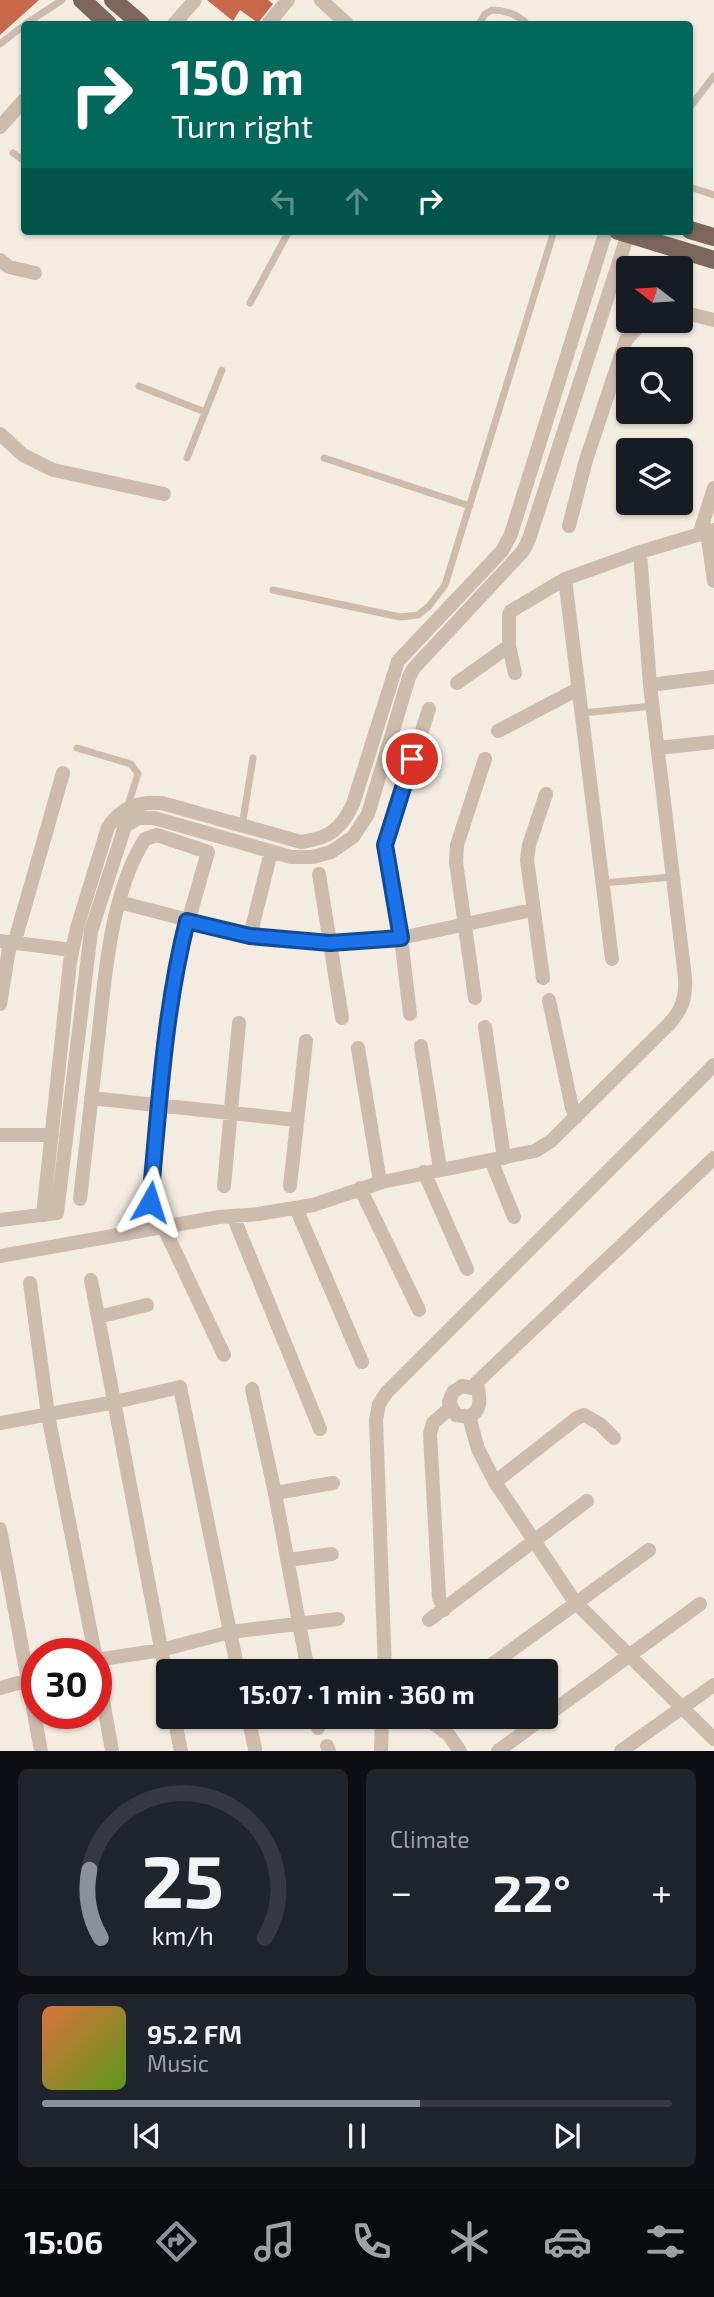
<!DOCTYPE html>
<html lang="en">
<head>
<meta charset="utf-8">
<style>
	body { margin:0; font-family:"Exo 2",sans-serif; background:#20242c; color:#f1f3f6; height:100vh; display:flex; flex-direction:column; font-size:26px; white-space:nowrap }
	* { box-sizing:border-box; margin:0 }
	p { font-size:23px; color:#9ea1a6 }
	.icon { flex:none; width:38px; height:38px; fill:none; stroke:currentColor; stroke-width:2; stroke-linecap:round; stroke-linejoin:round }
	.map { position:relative; height:1751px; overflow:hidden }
	.side { display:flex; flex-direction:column; gap:18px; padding:18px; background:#0d0f14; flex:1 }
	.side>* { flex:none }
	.guide { position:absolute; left:21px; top:21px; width:672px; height:214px; border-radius:7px; box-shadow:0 2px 5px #0004; background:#00695c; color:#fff; overflow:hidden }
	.needle { width:46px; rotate:287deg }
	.tools { position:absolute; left:616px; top:256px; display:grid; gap:14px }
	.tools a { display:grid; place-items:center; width:77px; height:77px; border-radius:7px; background:#171b24; box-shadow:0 2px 5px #0004; font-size:35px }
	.speed { position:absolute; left:21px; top:1638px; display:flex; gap:14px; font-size:35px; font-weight:700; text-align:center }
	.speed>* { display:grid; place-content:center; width:91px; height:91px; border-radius:50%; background:#171b24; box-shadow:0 2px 5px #0004; line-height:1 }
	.speed .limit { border:10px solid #d22; background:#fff; color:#111 }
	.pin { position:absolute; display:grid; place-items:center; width:60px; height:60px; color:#fff; margin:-30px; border:4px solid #fff; border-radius:50%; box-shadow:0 2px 7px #0007 }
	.me { position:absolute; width:77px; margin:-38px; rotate:6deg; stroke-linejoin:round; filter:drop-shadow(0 0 5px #0008) }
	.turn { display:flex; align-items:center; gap:24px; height:147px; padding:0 35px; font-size:32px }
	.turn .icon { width:91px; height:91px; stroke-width:2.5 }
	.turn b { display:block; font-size:49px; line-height:60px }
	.lanes { display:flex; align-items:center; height:66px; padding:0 35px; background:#0003; justify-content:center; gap:35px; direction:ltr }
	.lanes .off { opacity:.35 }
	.big { font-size:52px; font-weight:700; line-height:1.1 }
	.side .card { flex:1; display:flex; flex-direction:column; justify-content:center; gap:10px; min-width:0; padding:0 24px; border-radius:10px; background:#20242c }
	.side .dial { align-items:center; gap:0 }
	.dial svg { height:182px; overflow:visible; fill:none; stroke:#363941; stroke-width:7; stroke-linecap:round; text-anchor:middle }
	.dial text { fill:#f1f3f6; stroke:none }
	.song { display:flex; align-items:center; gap:21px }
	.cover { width:84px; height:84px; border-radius:10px; background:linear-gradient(135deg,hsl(20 70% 55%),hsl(90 70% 35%)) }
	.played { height:7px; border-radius:4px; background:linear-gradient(90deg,#8c9099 60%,#363941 60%) }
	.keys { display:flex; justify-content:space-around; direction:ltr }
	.heat { display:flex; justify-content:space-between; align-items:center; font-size:38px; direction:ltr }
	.side .tiles { flex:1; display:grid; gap:18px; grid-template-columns:1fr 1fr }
	.card:last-child { grid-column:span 2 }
	.trip { position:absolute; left:156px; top:1659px; width:402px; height:70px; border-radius:7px; background:#171b24; box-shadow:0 2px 5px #0004; font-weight:700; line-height:70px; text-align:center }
	.tabs { display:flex; height:112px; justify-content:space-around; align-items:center; background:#090b0e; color:#9ea1a6 }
	.tabs .icon { width:49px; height:49px }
	.tabs .selected { color:#8c9099 }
	.tabs b { font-size:32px; color:#f1f3f6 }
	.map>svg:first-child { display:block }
	.building { fill:#c8694b }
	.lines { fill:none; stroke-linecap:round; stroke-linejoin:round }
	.lane { stroke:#cdbbac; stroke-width:7 }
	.street { stroke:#cdbbac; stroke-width:14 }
	.primary { stroke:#7d675c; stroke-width:18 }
	.route-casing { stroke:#114b97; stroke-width:18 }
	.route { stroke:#1a73e8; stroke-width:12 }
</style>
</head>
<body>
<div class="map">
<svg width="714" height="1751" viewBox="0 0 714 1751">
	<rect width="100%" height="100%" fill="#f4ebe1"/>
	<path class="building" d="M 0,0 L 39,0 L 0,35 Z
		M 207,0 L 268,0 L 273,4 L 258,23 L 240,10 L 233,21 Z"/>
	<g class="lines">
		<path class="lane" d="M 479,24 L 485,14 L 492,10 C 505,10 519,15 527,24
			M 0,44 L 27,23 L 62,0
			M 690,107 L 714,76
			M 13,153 L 24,161
			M 690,187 L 714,195
			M 250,303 L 289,231
			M 139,386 L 205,412
			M 187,458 L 222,370
			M 324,458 L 470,506
			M 273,590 L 400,617 L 418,615 L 429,606 L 445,585 L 554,231
			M 582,713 L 653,706
			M 77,748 L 131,764 L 138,774 L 127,808
			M 242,826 L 253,758
			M 603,883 L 672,877"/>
		<path class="street" d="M 321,0 L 347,24
			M 174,24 L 195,0
			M 268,24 L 288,0
			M 0,127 L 24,100
			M 0,260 L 9,267 L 35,273
			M 681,312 L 714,320
			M 0,434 L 23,455 L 53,470 L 164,494
			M 569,526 L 586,460 L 626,340 L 644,320
			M 707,532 L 714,581
			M 699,535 L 714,488
			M 565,579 L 612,959
			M 515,673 L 509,646 L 509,615 L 511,611 L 565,579 L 640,552
			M 457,683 L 509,646
			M 650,685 L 714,677
			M 498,731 L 578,689
			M 658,748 L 714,742
			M 319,874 L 342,1018
			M 119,902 L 250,936 L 330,943 L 401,938 L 532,910
			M 250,936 L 271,852
			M 0,941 L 72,950
			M 14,944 L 63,773
			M 543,978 L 527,860 L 529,845 L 546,794
			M 475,998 L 456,862 L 457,845 L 485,759
			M 549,1000 L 572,1108 L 576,1117
			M 0,1004 L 10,943
			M 410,1014 L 401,938 L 385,845 L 429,709
			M 485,1027 L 504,1158
			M 421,1046 L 440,1169
			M 358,1048 L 380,1182
			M 91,1098 L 297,1120
			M 0,1135 L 52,1135
			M 491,1160 L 514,1217
			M 424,1172 L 467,1269
			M 224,1186 L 239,1023
			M 290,1186 L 306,1041
			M 360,1188 L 419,1310
			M 80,1199 C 86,1146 92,1093 98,1040 C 105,977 110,894 145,839 L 157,835 L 208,852 L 176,964 L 150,1202
			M 296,1208 L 362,1362
			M 43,1215 L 70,962 L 77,928 L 108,827 C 122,807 139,801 162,803 L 301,842 C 330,838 341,829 353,804 L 398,661 L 502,551 L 511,534 L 606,231
			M 233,1216 L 320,1429
			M 0,1220 L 57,1213 L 91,931 L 125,826 L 139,818 L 154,818 L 291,857 L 313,857 L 331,852 L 353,837 L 368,814 L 409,677 L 414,668 L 523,551 L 529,539 L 628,234
			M 163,1226 L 224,1355
			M 0,1256 L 219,1217 L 258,1214 L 313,1205 L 382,1182 L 535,1151 L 551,1141 L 669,1024 C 682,1010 686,998 685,978 L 650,685 L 640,552 L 714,530
			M 91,1280 L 168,1685
			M 30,1283 L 48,1415 L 95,1654
			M 98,1317 L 147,1305
			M 477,1382 L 714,1158
			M 477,1382 C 479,1396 484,1409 469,1417 L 456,1415 L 449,1402 L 453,1392 L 462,1386 L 473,1388 Z
			M 252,1389 L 275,1493 L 308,1671
			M 469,1417 L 478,1449 L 495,1482 L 575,1602 L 714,1739
			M 0,1423 L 115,1402 L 180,1387 L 238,1671
			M 495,1482 L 577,1418 L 584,1415 L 600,1424 L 614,1438
			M 275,1493 L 333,1483
			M 0,1529 L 41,1751
			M 288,1560 L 332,1554
			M 444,1610 L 439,1597 L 430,1434 L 433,1423 L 450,1408
			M 429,1620 L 587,1501
			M 96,1660 L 161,1650 L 230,1632 L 338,1619
			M 96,1661 L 112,1751
			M 385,1671 L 376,1420 L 379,1404 L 387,1392 L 714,1065
			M 483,1671 L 649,1550
			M 0,1688 L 36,1678
			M 546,1716 L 700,1604
			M 174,1717 L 181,1751
			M 248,1717 L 255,1749
			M 316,1717 L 318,1728
			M 425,1717 L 448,1734 L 460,1751
			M 327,1746 L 329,1751
			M 381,1751 L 382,1717
			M 498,1751 L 544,1717
			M 621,1751 L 714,1685"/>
		<path class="primary" d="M 82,0 L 108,24
			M 113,0 L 141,24
			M 690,230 L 714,237
			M 618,231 L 714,260"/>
	</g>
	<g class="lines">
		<g class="route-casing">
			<path id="route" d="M 150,1202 C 159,1108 164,1012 187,921 L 250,936 L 330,943 L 401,938 L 385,845 L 412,759"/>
		</g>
		<use href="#route" class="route"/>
	</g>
</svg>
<div class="tools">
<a><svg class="needle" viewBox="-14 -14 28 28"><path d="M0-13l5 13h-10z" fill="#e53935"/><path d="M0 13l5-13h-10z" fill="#9ea1a6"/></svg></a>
<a><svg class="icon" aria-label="search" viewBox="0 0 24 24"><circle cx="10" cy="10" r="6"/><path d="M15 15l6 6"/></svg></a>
<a><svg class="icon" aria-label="layers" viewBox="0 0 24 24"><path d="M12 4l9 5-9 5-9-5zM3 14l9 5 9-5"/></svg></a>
</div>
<div class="speed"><div class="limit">30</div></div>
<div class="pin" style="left:412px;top:759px;background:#d93025"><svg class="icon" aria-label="arrive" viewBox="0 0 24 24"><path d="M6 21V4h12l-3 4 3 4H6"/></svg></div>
<svg class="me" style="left:150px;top:1202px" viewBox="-20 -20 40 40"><path d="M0-17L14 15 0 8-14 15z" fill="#1a73e8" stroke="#fff" stroke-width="4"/></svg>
<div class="trip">15:07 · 1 min · 360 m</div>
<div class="guide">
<div class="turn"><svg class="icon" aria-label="right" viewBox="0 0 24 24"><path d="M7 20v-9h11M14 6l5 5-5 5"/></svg><div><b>150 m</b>Turn right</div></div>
<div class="lanes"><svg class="icon off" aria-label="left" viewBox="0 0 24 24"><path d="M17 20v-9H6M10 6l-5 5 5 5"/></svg><svg class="icon off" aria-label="ahead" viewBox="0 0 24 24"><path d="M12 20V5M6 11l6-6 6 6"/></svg><svg class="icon" aria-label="right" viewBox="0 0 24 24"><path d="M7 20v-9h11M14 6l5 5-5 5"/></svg></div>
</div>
</div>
<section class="side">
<div class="tiles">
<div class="card dial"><svg viewBox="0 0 100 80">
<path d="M14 69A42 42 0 1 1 86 69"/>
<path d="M14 69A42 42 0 0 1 9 39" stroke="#8c9099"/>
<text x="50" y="56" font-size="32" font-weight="700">25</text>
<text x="50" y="72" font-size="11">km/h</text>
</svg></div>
<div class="card"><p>Climate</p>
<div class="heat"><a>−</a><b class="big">22°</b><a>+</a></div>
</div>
<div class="card">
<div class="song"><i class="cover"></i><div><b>95.2 FM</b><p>Music</p></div></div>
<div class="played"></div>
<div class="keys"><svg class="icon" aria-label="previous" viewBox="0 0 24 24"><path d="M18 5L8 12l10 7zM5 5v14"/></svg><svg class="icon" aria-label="pause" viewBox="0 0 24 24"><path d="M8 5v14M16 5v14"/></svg><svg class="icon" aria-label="next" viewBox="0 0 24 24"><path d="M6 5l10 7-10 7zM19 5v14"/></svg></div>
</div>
</div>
</section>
<nav class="tabs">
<b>15:06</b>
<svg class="icon selected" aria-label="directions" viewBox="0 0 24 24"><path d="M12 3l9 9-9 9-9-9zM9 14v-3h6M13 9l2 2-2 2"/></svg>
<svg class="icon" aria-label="music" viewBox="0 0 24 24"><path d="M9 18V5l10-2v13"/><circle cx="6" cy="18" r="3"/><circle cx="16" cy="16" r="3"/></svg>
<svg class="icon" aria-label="phone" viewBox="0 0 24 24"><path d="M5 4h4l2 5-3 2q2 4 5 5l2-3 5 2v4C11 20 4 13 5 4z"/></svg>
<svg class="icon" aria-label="climate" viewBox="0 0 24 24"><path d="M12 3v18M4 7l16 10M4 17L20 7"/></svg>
<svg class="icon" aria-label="car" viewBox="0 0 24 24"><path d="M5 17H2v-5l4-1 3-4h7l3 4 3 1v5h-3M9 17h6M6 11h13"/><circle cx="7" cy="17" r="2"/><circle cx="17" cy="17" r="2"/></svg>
<svg class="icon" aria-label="filters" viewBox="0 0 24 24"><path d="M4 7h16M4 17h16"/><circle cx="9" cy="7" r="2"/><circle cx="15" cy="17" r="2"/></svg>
</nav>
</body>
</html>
